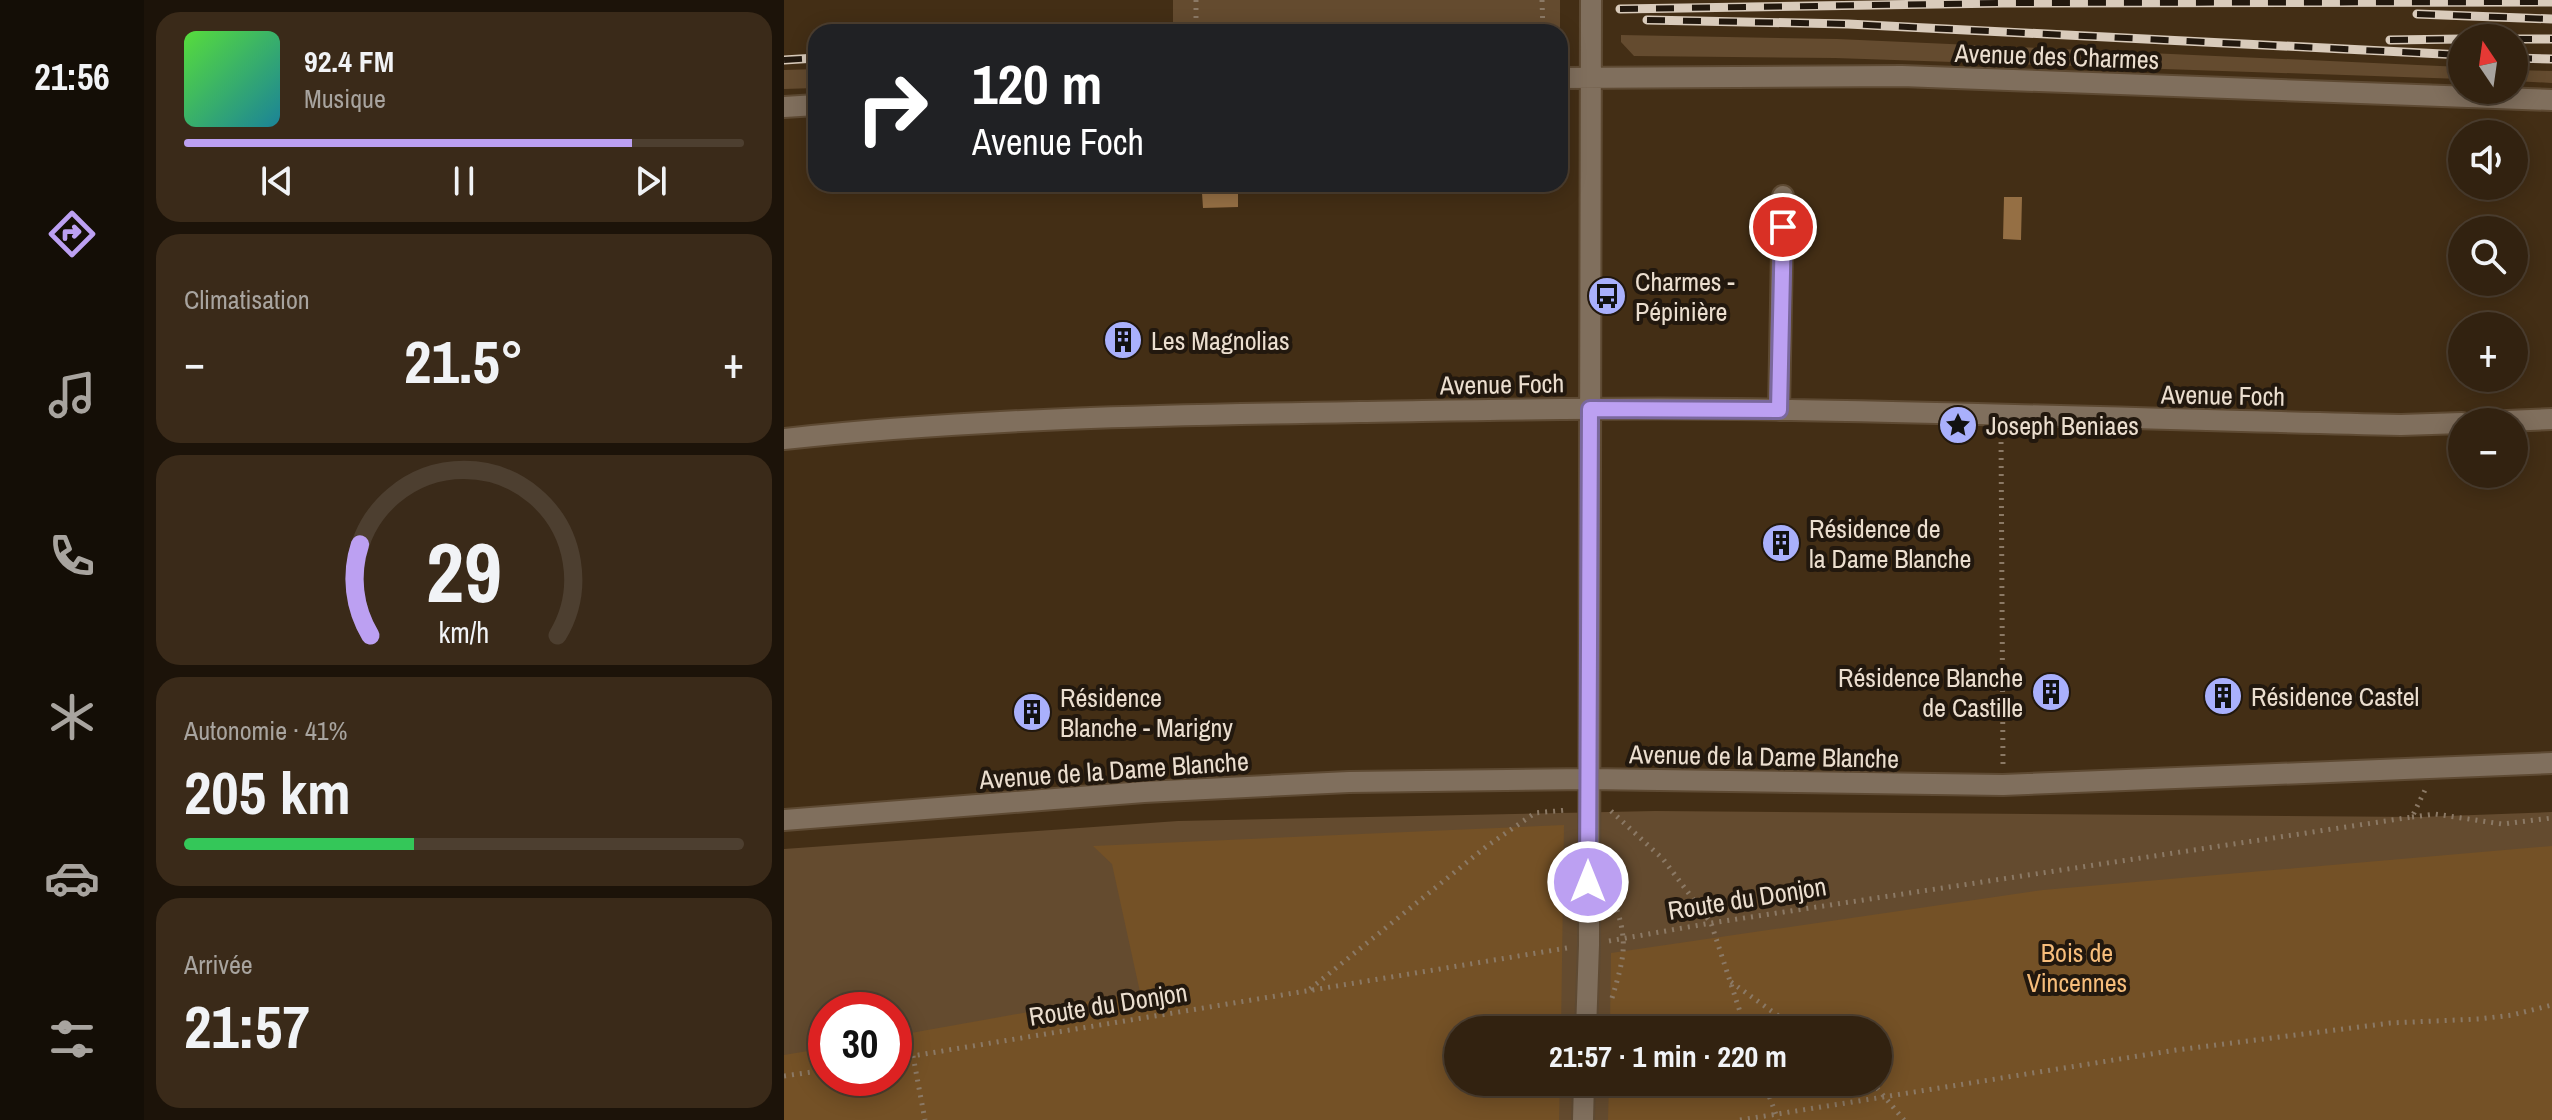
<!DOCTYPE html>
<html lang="fr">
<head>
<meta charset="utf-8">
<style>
	body { margin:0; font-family:"Archivo Narrow",sans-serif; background:#3a2a19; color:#f1f3f6; height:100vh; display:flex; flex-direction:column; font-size:30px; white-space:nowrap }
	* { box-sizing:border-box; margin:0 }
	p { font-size:26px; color:#a8a49f }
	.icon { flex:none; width:44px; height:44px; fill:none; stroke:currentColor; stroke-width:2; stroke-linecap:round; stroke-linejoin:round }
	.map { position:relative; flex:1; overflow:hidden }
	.details { display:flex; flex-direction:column; gap:12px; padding:12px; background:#1c1309; width:640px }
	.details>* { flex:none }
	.banner { position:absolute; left:24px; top:24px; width:760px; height:168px; border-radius:24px; box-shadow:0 4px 20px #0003,0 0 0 2px #4d3f30; background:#202124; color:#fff; overflow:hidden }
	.needle { width:52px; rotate:347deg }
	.buttons { position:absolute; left:1664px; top:24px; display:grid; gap:16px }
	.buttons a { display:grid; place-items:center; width:80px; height:80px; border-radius:50%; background:#322210; box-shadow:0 4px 20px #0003,0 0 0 2px #4d3f30; font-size:40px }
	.speed { position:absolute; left:24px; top:992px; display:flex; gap:16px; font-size:40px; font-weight:700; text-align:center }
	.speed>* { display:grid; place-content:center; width:104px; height:104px; border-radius:50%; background:#322210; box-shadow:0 4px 20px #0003,0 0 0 2px #4d3f30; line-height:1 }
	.speed .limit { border:12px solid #d22; background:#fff; color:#111 }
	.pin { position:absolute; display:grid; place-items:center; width:68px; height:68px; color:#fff; margin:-34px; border:4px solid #fff; border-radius:50%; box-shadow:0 2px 8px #0007 }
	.me { position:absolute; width:88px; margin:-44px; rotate:0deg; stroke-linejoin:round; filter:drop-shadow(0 0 6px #0008) }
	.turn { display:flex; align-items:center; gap:28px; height:168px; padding:0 32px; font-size:36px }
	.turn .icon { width:104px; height:104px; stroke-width:2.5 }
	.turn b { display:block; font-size:56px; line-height:68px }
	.big { font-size:60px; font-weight:800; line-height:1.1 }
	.details .tile { flex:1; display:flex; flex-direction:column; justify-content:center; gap:12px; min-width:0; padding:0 28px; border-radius:24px; background:#3a2a19 }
	.details .dial { align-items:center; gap:0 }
	.dial svg { height:208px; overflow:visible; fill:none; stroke:#4d3f30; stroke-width:7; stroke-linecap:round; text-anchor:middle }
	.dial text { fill:#f1f3f6; stroke:none }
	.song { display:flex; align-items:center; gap:24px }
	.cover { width:96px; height:96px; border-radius:12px; background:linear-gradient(135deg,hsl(110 70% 55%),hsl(190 70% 35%)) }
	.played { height:8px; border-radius:4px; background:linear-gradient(90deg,#bca0f2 80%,#4d3f30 80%) }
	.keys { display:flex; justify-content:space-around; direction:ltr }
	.heat { display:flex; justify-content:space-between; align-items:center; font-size:44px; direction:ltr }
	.charge { height:12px; border-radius:6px; background:linear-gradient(90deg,#34c759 41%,#4d3f30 0) }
	.trip { position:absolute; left:660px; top:1016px; width:448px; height:80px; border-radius:40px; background:#322210; box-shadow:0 4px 20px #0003,0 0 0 2px #4d3f30; font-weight:800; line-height:80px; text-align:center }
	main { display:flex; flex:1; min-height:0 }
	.tabs { display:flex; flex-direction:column; width:144px; justify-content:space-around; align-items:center; background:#140e06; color:#a8a49f }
	.tabs .icon { width:56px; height:56px }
	.tabs .active { color:#bca0f2 }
	.tabs b { font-size:36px; color:#f1f3f6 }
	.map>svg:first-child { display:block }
	.green { fill:#644b2f; fill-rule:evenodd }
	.forest { fill:#745126 }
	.water { fill:#956f44 }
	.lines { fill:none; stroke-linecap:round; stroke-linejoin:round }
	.minor-casing { stroke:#5e4a33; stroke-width:24 }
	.path { stroke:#8b7965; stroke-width:5; stroke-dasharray:2 6; stroke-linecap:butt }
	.minor { stroke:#806f5d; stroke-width:20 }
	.rail-casing { stroke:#d9cbbb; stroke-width:9 }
	.rail { stroke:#22180e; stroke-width:6; stroke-dasharray:18; stroke-linecap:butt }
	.route-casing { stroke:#7a689d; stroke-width:20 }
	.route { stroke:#bca0f2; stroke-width:14 }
	.labels { text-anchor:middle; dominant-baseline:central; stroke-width:8; stroke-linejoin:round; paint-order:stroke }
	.street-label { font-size:26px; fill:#ebdecf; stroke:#22180e }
	.poi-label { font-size:26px; fill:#ebdecf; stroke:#22180e; text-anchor:start }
	.park-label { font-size:26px; fill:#f6bd7b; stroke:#22180e }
</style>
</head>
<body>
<main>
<nav class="tabs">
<b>21:56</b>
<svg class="icon active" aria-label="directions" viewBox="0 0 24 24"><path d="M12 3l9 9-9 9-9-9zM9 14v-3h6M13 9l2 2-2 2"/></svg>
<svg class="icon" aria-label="music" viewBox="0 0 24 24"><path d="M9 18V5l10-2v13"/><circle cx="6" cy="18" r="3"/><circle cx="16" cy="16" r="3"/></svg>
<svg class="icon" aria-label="phone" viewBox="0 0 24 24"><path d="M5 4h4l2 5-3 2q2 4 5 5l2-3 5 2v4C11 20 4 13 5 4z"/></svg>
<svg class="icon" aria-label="climate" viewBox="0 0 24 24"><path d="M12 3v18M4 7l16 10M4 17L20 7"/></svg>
<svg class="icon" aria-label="car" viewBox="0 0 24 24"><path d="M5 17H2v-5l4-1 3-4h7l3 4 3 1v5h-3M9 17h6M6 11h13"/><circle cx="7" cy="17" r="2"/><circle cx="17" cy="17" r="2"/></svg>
<svg class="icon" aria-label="filters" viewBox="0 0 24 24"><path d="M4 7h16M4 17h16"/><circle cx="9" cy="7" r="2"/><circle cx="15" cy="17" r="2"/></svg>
</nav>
<section class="details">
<div class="tile">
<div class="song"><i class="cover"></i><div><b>92.4 FM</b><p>Musique</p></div></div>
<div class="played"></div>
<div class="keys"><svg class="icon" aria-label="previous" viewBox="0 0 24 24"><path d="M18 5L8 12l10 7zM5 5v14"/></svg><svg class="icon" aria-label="pause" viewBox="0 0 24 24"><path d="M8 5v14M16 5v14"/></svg><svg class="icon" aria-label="next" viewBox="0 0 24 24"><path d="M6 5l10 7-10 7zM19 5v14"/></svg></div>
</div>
<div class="tile"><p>Climatisation</p>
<div class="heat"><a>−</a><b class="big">21.5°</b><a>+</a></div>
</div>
<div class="tile dial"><svg viewBox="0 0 100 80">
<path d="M14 69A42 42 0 1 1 86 69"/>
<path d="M14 69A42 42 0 0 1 10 34" stroke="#bca0f2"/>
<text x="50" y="56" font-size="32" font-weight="700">29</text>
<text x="50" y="72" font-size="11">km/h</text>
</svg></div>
<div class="tile"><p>Autonomie · 41%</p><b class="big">205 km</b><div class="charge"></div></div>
<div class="tile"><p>Arrivée</p><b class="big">21:57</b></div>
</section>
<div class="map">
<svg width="1768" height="1120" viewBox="0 0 1768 1120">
	<rect width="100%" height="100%" fill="#432e15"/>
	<path class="green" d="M 389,0 L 776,0 L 776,32 L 389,32 Z
		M 837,35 L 1053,39 L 1678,67 L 1678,79 L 1051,58 L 850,56 L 837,42 Z
		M 32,69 L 32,88 L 0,89 L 0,70 Z
		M 1730,70 L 1768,71 L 1768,83 L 1730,81 Z
		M 871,811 L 1635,817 L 1768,812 L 1768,1120 L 0,1120 L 0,849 L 394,821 ZM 42,1010 L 110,1010 L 110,1078 L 42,1078 ZM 674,1030 L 1094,1030 L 1094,1082 L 674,1082 Z"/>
	<path class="forest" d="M 780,825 L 777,1030 L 674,1030 L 674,1082 L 776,1082 L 775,1120 L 0,1120 L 0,1055 L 42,1048 L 42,1078 L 110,1078 L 110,1036 L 356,992 L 328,864 L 309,846 Z
		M 1768,846 L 1768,1120 L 824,1120 L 825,1082 L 1094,1082 L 1094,1030 L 826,1030 L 827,953 L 1259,890 Z"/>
	<path class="water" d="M 454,192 L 454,207 L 419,208 L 418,193 Z
		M 1220,197 L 1238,197 L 1237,240 L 1219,239 Z"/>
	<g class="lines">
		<g class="minor-casing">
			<path id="minor" d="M 776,78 L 1118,76 L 1768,100
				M 0,107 L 32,105
				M 995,410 L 999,196
				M 1699,422 L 1768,419
				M 0,439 C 191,418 385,415 577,412 C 701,410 826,407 951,409 C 1173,412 1395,420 1617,425 L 1678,423
				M 0,820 L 360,792 L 565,782 L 805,779 L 1219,785 L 1768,763
				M 802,1030 L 805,945 L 807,0
				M 799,1120 L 800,1082"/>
		</g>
		<path class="path" d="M 412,0 L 412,32
			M 758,0 L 759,32
			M 1217,434 L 1219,764
			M 827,811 L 879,859 L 927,923 L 962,1030
			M 1628,817 L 1651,814 L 1718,824 L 1768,818
			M 825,941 L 927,923 L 1628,817 L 1641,790
			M 947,982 L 1014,1030
			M 526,989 L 703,846 L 751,813 L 783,810
			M 828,998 C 841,955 845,940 828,896
			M 129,1056 L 141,1120
			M 110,1059 L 783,948
			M 0,1076 L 42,1070
			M 980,1082 L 994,1120
			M 1088,1082 L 1120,1120
			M 956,1120 L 1392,1050 L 1606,1023 L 1695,1019 L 1728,1015 L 1768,1005"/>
		<use href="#minor" class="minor"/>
		<g class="rail-casing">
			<path id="rail" d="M 836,9 L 1219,3 L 1768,2
				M 1633,14 L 1768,19
				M 863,20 L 1064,24 L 1678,55
				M 1730,39 L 1768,39
				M 1606,40 L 1678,39
				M 1730,58 L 1768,59
				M 0,60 L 32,58"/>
		</g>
		<use href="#rail" class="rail"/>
	</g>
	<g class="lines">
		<g class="route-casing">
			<path id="route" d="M 804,882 L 806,409 L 995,410 L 999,227"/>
		</g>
		<use href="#route" class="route"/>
	</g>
	<defs>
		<g id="bus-disc" transform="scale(2)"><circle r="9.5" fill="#a9b0fc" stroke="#22180e"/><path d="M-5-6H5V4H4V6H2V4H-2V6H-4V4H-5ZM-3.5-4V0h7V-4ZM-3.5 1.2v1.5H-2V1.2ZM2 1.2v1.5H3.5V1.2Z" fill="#111"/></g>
		<g id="building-disc" transform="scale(2)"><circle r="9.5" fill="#a9b0fc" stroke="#22180e"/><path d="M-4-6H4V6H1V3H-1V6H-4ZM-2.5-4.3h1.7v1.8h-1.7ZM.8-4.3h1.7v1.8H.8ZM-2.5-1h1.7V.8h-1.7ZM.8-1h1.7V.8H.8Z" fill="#111"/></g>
		<g id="sight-disc" transform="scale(2)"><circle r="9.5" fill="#a9b0fc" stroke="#22180e"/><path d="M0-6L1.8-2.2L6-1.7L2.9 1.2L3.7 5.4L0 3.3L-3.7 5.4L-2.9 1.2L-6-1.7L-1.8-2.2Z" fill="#111"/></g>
	</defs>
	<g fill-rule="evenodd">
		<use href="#bus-disc" x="823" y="296"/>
		<use href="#building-disc" x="339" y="340"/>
		<use href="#sight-disc" x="1174" y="425"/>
		<use href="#building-disc" x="997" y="543"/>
		<use href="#building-disc" x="1267" y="692"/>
		<use href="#building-disc" x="1439" y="696"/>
		<use href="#building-disc" x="248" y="712"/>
	</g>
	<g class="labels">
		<g class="street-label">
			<text transform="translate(1273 56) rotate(2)">Avenue des Charmes</text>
			<text transform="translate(718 384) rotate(-1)">Avenue Foch</text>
			<text transform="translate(1439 395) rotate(1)">Avenue Foch</text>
			<text transform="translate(980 756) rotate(1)">Avenue de la Dame Blanche</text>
			<text transform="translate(330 770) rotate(-4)">Avenue de la Dame Blanche</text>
			<text transform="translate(963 898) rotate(-9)">Route du Donjon</text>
			<text transform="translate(324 1004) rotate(-9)">Route du Donjon</text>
		</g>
		<g class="poi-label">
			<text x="851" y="281">Charmes -<tspan x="851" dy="30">Pépinière</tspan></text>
			<text x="367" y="340">Les Magnolias</text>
			<text x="1202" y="425">Joseph Beniaes</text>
			<text x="1025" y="528">Résidence de<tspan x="1025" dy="30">la Dame Blanche</tspan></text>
			<text x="1239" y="677" text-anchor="end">Résidence Blanche<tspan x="1239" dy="30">de Castille</tspan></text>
			<text x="1467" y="696">Résidence Castel</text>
			<text x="276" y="697">Résidence<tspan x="276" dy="30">Blanche - Marigny</tspan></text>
		</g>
		<g class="park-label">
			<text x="1293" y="952">Bois de<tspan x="1293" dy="30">Vincennes</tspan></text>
		</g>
	</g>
</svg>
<div class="buttons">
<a><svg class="needle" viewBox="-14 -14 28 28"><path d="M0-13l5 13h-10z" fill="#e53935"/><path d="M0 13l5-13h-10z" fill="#a8a49f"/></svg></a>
<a><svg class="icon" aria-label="sound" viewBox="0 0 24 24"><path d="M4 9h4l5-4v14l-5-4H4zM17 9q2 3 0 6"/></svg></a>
<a><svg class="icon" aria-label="search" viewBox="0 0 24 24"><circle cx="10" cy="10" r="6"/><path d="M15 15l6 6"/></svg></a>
<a>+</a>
<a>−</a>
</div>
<div class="speed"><div class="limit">30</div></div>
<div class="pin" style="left:999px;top:227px;background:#d93025"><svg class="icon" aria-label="arrive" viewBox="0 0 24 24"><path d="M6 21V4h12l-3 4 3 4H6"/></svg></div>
<svg class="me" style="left:804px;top:882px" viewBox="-20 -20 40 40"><circle r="17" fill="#bca0f2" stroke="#fff" stroke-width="3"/><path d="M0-11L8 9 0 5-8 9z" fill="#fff"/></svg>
<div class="trip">21:57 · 1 min · 220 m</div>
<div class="banner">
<div class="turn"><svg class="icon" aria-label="right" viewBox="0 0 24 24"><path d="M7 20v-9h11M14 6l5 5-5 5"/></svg><div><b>120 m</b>Avenue Foch</div></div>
</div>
</div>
</main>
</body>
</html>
